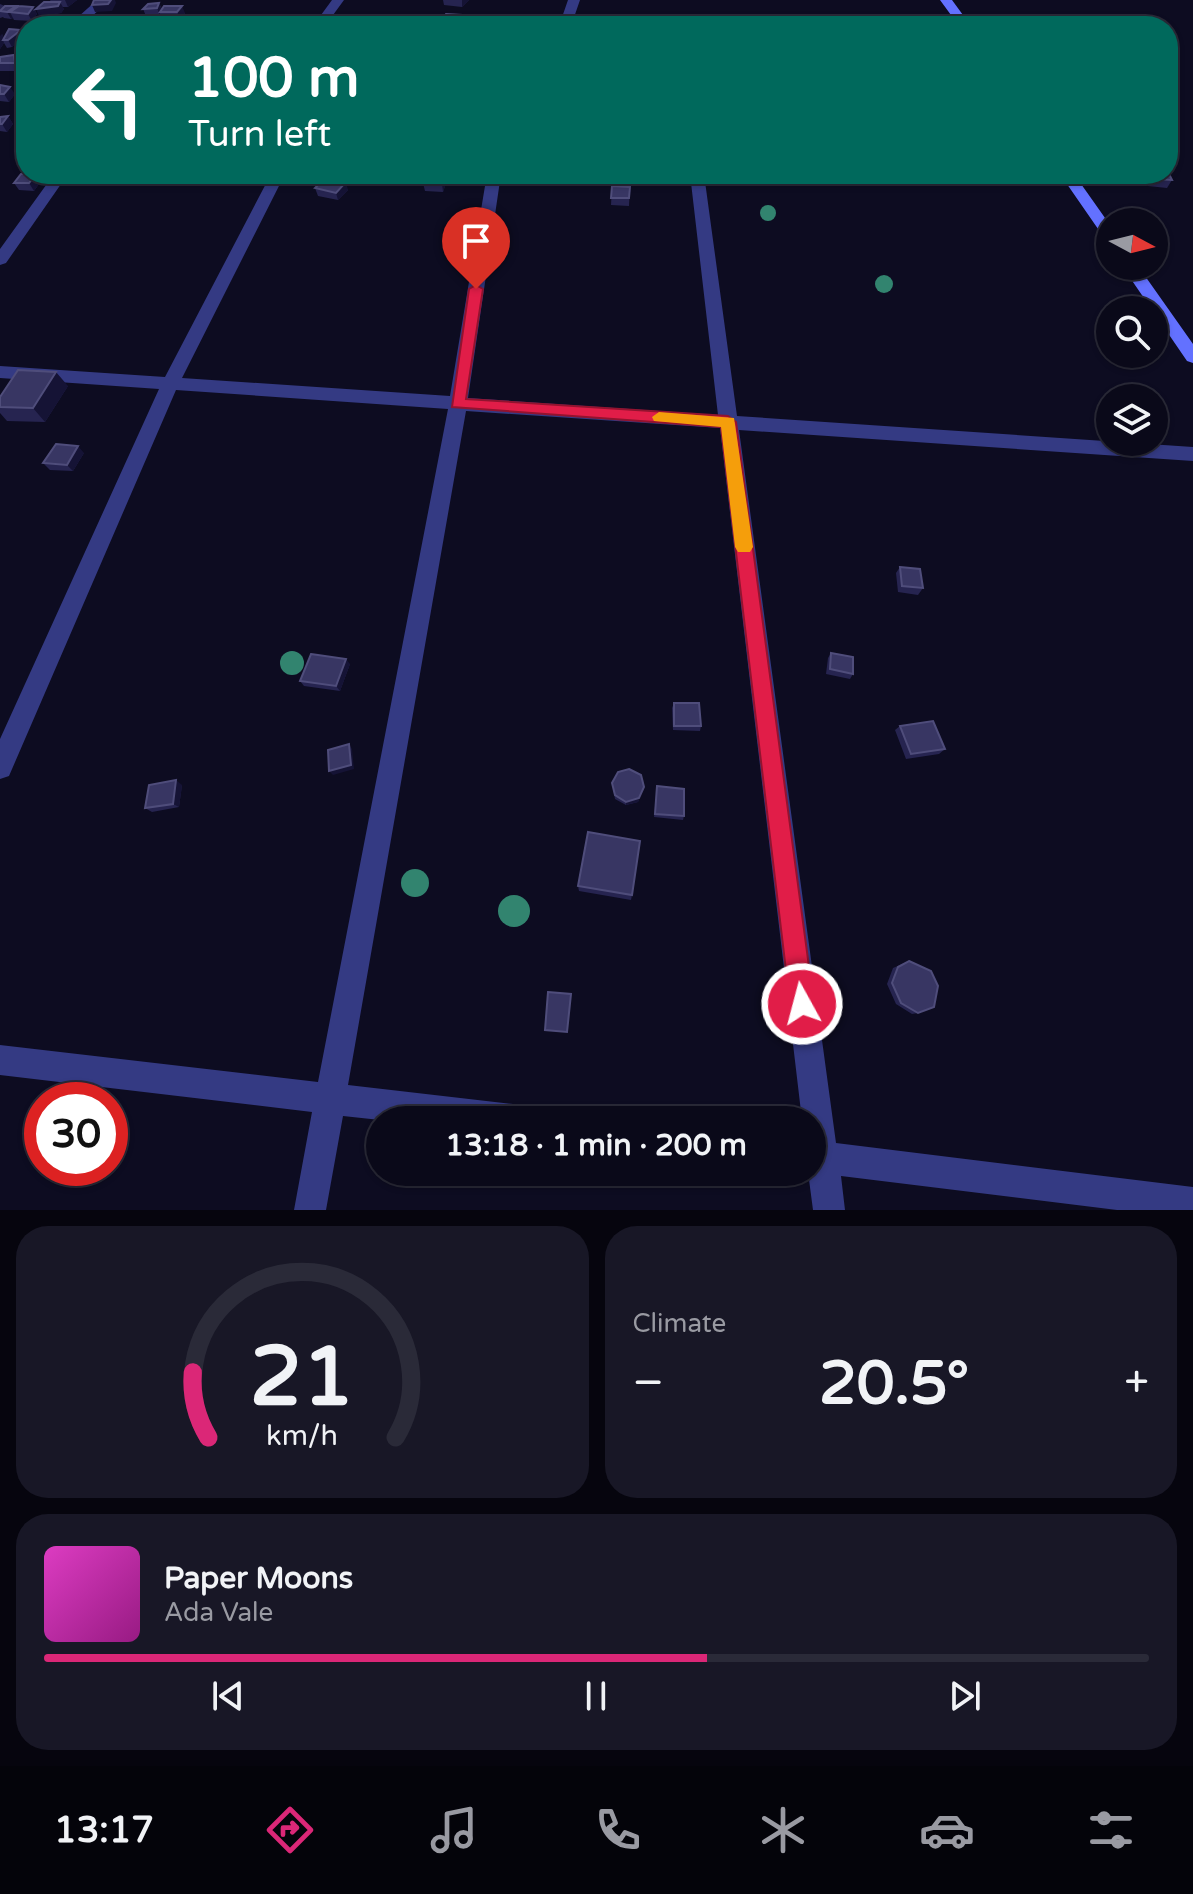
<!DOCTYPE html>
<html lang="en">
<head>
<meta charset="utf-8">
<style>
	body { margin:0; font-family:"Varela Round",sans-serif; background:#181726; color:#f1f3f6; height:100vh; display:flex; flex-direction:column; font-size:30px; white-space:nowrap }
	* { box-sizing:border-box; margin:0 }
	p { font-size:26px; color:#999aa2 }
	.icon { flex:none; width:44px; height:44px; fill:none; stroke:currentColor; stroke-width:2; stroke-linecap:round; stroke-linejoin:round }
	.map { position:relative; height:1210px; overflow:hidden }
	.panel { display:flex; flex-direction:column; gap:16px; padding:16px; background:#06050e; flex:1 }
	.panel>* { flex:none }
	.guide { position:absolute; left:16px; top:16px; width:1162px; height:168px; border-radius:32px; box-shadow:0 2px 6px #0004,0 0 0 2px #2a2a38; background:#00695c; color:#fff; overflow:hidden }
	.needle { width:52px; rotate:97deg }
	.fabs { position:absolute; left:1096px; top:208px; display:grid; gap:16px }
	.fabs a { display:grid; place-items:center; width:72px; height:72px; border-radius:50%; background:#0a0919; box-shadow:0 2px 6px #0004,0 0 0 2px #2a2a38; font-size:40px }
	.speed { position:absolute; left:24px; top:1082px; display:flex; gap:16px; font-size:40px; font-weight:700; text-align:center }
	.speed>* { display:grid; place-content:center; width:104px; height:104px; border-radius:50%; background:#0a0919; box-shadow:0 2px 6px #0004,0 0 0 2px #2a2a38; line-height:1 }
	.speed .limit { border:12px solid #d22; background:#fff; color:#111 }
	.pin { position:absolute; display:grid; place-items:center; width:68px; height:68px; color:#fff; margin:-82px -34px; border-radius:50% 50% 50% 0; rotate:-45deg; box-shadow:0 0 8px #0007 }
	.pin .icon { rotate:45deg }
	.me { position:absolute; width:88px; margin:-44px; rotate:353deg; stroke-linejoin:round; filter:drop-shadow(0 0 6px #0008) }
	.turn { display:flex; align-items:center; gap:28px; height:168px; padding:0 40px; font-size:36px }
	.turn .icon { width:104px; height:104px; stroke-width:2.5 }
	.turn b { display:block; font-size:56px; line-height:68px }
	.big { font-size:60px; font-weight:700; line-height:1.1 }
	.panel .card { flex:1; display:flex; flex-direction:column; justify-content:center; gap:12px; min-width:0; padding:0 28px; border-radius:32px; background:#181726 }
	.panel .dial { align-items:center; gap:0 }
	.dial svg { height:208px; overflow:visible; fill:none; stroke:#2a2a38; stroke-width:7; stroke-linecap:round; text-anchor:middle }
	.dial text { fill:#f1f3f6; stroke:none }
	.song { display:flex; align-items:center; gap:24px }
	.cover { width:96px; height:96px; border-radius:12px; background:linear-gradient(135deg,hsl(310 70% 55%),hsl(310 70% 35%)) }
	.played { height:8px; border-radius:4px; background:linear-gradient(90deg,#db2777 60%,#2a2a38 60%) }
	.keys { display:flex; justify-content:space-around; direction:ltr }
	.heat { display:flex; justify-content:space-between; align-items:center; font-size:44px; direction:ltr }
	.panel .tiles { flex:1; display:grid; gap:16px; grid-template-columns:1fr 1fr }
	.card:last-child { grid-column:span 2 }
	.trip { position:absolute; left:366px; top:1106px; width:460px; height:80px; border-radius:40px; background:#0a0919; box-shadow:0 2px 6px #0004,0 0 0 2px #2a2a38; font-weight:700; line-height:80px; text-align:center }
	.dock { display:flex; height:128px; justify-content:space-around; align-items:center; background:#04040a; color:#999aa2 }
	.dock .icon { width:56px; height:56px }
	.dock .selected { color:#db2777 }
	.dock b { font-size:36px; color:#f1f3f6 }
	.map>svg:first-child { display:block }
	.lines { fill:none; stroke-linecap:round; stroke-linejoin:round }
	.minor { fill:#343a83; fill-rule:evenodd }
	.secondary { fill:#6371ff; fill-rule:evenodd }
	.tree { fill:#32846f }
	.wall { fill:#262450 }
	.shaded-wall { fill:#151335 }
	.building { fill:#383663; stroke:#4f4d7b; stroke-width:2 }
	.route { fill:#e11d48; stroke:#92132f; stroke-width:2 }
	.slow { fill:#f59e0b }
</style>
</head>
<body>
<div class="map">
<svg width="1193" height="1210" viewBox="0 0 1193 1210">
	<rect width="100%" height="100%" fill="#0d0c21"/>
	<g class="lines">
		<path class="minor" d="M 97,0 L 110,0 L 81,26 L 68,26 Z
			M 332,0 L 344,0 L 325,26 L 313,26 Z
			M 568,0 L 580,0 L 571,26 L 559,26 Z
			M 0,60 L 26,61 L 26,69 L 0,68 Z
			M 54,174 L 68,174 L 6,263 L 0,265 L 0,249 Z
			M 271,174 L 285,174 L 182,378 L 450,396 L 487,174 L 501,174 L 468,398 L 718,415 L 690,174 L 704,174 L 737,416 L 1193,447 L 1193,461 L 739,430 L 836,1143 L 1193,1187 L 1193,1210 L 1117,1210 L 841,1176 L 845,1210 L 813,1210 L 808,1172 L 812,1172 L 812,1120 L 802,1120 L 720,428 L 466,411 L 348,1085 L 513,1104 L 524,1109 L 529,1120 L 380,1120 L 343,1116 L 326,1210 L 294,1210 L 312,1112 L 0,1075 L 0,1045 L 318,1082 L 448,409 L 176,390 L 9,776 L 0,779 L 0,739 L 159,389 L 0,378 L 0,366 L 165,377 Z"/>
		<path class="secondary" d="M 940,0 L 952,0 L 971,26 L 959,26 Z
			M 1060,174 L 1074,174 L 1110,225 L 1110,241 L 1105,239 Z
			M 1122,266 L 1138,266 L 1193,344 L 1193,363 L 1187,361 Z"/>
	</g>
	<g class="tree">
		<circle cx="768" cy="213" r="8"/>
		<circle cx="884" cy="284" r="9"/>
		<circle cx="292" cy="663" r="12"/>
		<circle cx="415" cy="883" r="14"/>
		<circle cx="514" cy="911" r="16"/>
	</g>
	<path class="wall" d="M 50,0 L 77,0 L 68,7 L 62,7 L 64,9 L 61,13 L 39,16 L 51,2 Z
		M 443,0 L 469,0 L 462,7 L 444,5 Z
		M 159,3 L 162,9 L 185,13 L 180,19 L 163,19 L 160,14 L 160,15 L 146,16 L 143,9 Z
		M 0,4 L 5,6 L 16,6 L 17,8 L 33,7 L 37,14 L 32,21 L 14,20 L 13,18 L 11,19 L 4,18 L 3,17 L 0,18 Z
		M 461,15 L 462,22 L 460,26 L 441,26 L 440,23 Z
		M 2,34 L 4,38 L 25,37 L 12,47 L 7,48 L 4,43 L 0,49 Z
		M 14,55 L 19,63 L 19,71 L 0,71 L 0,57 Z
		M 0,85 L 15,94 L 9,102 L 0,101 Z
		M 8,116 L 13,124 L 7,132 L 0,131 L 0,117 Z
		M 36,174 L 41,181 L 34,191 L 19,190 L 14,183 Z
		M 324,174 L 351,174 L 348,182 L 342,181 L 348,190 L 338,200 L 318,196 L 315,188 L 325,178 Z
		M 529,174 L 552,174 L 549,182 L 530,180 Z
		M 1145,174 L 1168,174 L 1172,180 L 1167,188 L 1148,186 L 1143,177 Z
		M 445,175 L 446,183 L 443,192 L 425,191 L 423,183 Z
		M 612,186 L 630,187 L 629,206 L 611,205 Z
		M 68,386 L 45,422 L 7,421 L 0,413 L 0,397 Z
		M 84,453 L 73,471 L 50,470 L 43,463 Z
		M 900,567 L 923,588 L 918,595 L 898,592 L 896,573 Z
		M 831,653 L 853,674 L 850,679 L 826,674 L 828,658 Z
		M 350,664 L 340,691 L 304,686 L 300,681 Z
		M 674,703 L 701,726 L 700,731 L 673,730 L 672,708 Z
		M 900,726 L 945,749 L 939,754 L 906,759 L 895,730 Z
		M 612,783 L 644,787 L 638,802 L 626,805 L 615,799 Z
		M 182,785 L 179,807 L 152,812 L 145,808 Z
		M 657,786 L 684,816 L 683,820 L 654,817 Z
		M 578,886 L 632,895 L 631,900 L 579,891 Z
		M 909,961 L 918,1013 L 912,1014 L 896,1004 L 887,984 L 893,968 Z"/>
	<path class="shaded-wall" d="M 65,0 L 77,0 L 68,7 Z
		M 111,0 L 115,0 L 116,3 L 112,11 L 95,12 L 92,5 Z
		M 462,0 L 469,0 L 462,7 Z
		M 60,2 L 64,9 L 61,13 L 39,16 L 36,9 Z
		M 159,3 L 162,10 L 160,12 L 160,15 L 157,8 Z
		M 16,6 L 20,13 L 10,12 L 13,18 L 11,19 L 7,12 Z
		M 182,6 L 185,13 L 180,19 L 177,12 Z
		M 33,7 L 37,14 L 32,21 L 28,14 Z
		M 461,15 L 462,22 L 460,26 L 456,26 L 455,24 Z
		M 92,16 L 95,24 L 93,26 L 85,26 Z
		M 21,30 L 25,37 L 12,47 L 8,40 Z
		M 2,34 L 5,40 L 3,40 L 4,43 L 0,49 L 0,36 Z
		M 14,55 L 19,63 L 19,71 L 15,63 Z
		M 10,87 L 15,94 L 9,102 L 4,94 Z
		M 8,116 L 13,124 L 7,132 L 2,124 Z
		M 36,174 L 41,181 L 34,191 L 29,183 Z
		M 345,174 L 351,174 L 348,182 Z
		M 445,175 L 446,183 L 443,192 L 442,184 Z
		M 346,182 L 348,190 L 338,200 L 336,193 Z
		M 56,372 L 68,386 L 45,422 L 33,408 Z
		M 78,446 L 84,453 L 73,471 L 67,465 Z
		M 346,659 L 350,664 L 340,691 L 336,686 Z
		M 349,744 L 352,749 L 354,769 L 333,775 L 329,771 Z
		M 176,780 L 182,785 L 179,807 L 173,804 Z
		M 644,787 L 638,802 L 626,805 L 626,802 Z"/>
	<path class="building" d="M 94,0 L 111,0 L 108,4 L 92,5 Z
		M 44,2 L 60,2 L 58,6 L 36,9 Z
		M 159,3 L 157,8 L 143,9 L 148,4 Z
		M 5,6 L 16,6 L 7,12 L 0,11 Z
		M 19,6 L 33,7 L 28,14 L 10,12 Z
		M 164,6 L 182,6 L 177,12 L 160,12 Z
		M 446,14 L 461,15 L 455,24 L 440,23 Z
		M 92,16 L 85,25 L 70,25 L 78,18 Z
		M 9,29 L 21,30 L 8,40 L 3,40 Z
		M 14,55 L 15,63 L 0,63 L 0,57 Z
		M 0,85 L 10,87 L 4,94 L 0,94 Z
		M 8,116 L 2,124 L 0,124 L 0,117 Z
		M 1168,172 L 1172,180 L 1153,179 L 1150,174 L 1168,174 Z
		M 21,174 L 36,174 L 29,183 L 14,183 Z
		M 427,174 L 445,175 L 442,184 L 423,183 Z
		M 325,178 L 346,182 L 336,193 L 315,188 Z
		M 612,186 L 630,187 L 629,198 L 611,198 Z
		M 18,370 L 56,372 L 33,408 L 0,407 L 0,397 Z
		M 56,444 L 78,446 L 67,465 L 43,463 Z
		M 900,567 L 920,569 L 923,588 L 902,586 Z
		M 831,653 L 853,657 L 853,674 L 830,669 Z
		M 311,654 L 346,659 L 336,686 L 300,681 Z
		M 674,703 L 699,703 L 701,726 L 674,726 Z
		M 933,721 L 945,749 L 911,754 L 900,726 Z
		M 349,744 L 351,765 L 329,771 L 328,750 Z
		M 629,769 L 641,775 L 644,787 L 639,798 L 626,802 L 615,795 L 612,783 L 618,772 Z
		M 176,780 L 173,804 L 145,808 L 149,785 Z
		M 657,786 L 684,789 L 684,816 L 655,814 Z
		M 588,832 L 640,841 L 632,895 L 578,886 Z
		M 909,961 L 931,971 L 938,986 L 934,1007 L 918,1013 L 901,1003 L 892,983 L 898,967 Z
		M 548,992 L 571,994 L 567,1032 L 545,1030 Z"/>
	<path class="route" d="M 476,285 L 483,289 L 466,399 L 728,416 L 736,422 L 814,1004 L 811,1013 L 802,1016 L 794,1013 L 790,1004 L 721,427 L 452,407 L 469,289 Z"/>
	<path class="slow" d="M 659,412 L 734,418 L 753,547 L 750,552 L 738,552 L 735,547 L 721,427 L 654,421 L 652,417 Z"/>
</svg>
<div class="fabs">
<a><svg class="needle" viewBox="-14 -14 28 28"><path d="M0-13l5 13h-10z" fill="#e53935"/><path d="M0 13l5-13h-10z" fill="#999aa2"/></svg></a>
<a><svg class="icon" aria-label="search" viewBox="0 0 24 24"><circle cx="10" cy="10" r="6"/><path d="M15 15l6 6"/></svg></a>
<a><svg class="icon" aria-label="layers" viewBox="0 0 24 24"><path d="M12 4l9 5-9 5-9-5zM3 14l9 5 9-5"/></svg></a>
</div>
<div class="speed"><div class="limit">30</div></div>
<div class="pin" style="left:476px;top:289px;background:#d93025"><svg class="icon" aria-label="arrive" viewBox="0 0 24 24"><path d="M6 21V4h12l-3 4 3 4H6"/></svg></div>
<svg class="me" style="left:802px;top:1004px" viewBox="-20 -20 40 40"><circle r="17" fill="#e11d48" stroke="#fff" stroke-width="3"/><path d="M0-11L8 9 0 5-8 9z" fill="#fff"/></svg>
<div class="trip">13:18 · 1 min · 200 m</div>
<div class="guide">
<div class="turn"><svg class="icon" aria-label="left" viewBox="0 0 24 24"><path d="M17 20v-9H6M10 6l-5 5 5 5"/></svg><div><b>100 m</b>Turn left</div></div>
</div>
</div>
<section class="panel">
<div class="tiles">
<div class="card dial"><svg viewBox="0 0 100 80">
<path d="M14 69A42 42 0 1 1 86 69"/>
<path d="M14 69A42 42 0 0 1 8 44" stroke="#db2777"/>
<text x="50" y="56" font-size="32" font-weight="700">21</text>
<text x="50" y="72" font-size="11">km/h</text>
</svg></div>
<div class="card"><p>Climate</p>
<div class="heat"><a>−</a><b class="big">20.5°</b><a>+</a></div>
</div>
<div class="card">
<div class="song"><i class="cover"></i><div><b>Paper Moons</b><p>Ada Vale</p></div></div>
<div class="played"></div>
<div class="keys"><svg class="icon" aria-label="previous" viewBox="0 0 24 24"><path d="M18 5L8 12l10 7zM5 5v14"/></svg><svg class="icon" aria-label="pause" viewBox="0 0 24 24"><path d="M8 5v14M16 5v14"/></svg><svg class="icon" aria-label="next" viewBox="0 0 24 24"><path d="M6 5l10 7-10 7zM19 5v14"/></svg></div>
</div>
</div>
</section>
<nav class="dock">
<b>13:17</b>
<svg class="icon selected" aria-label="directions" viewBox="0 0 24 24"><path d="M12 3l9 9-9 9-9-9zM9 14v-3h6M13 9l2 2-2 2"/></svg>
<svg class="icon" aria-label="music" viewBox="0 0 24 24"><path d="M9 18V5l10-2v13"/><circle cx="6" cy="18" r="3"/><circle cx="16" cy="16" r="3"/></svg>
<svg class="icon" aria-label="phone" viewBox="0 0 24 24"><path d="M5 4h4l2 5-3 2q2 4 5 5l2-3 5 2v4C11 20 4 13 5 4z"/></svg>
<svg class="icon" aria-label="climate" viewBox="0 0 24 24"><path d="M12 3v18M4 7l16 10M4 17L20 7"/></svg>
<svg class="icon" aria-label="car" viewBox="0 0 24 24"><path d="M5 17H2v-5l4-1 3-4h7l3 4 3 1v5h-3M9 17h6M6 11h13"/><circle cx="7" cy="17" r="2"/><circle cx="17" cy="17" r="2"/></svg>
<svg class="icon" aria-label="filters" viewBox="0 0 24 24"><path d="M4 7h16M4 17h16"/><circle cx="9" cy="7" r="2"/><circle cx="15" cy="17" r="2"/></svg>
</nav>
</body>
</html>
